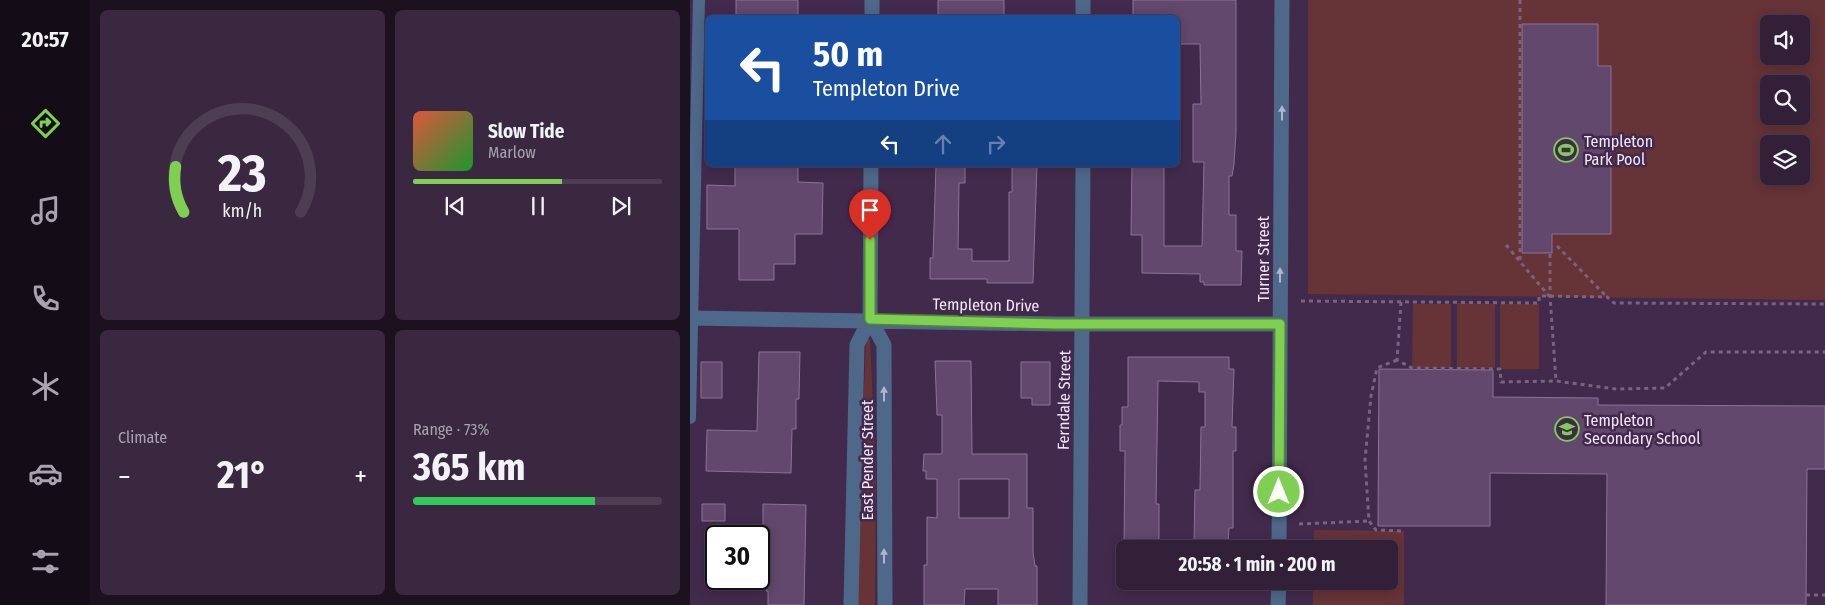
<!DOCTYPE html>
<html lang="en">
<head>
<meta charset="utf-8">
<style>
	body { margin:0; font-family:"Fira Sans Condensed",sans-serif; background:#3a2841; color:#f1f3f6; height:100vh; display:flex; flex-direction:column; font-size:19px; white-space:nowrap }
	* { box-sizing:border-box; margin:0 }
	p { font-size:16px; color:#a8a3ae }
	.icon { flex:none; width:28px; height:28px; fill:none; stroke:currentColor; stroke-width:2; stroke-linecap:round; stroke-linejoin:round }
	.map { position:relative; flex:1; overflow:hidden }
	.side { display:flex; flex-direction:column; gap:10px; padding:10px; background:#1c121f; width:600px }
	.side>* { flex:none }
	.top-card { position:absolute; left:15px; top:15px; width:475px; height:152px; border-radius:8px; box-shadow:0 2px 12px #0003,0 0 0 1px #4d3e53; background:#1a4fa0; color:#fff; overflow:hidden }
	.controls { position:absolute; left:1070px; top:15px; display:grid; gap:10px }
	.controls a { display:grid; place-items:center; width:50px; height:50px; border-radius:8px; background:#322039; box-shadow:0 2px 12px #0003,0 0 0 1px #4d3e53; font-size:25px }
	.speed { position:absolute; left:15px; top:525px; display:flex; gap:10px; font-size:25px; font-weight:700; text-align:center }
	.speed>* { display:grid; place-content:center; width:65px; height:65px; border-radius:50%; background:#322039; box-shadow:0 2px 12px #0003,0 0 0 1px #4d3e53; line-height:1 }
	.speed .limit { border:2px solid #111; border-radius:8px; background:#fff; color:#111 }
	.pin { position:absolute; display:grid; place-items:center; width:42px; height:42px; color:#fff; margin:-51px -21px; border-radius:50% 50% 50% 0; rotate:-45deg; box-shadow:0 0 5px #0007 }
	.pin .icon { rotate:45deg }
	.me { position:absolute; width:55px; margin:-28px; rotate:0deg; stroke-linejoin:round; filter:drop-shadow(0 0 4px #0008) }
	.turn { display:flex; align-items:center; gap:18px; height:105px; padding:0 25px; font-size:22px }
	.turn .icon { width:65px; height:65px; stroke-width:2.5 }
	.turn b { display:block; font-size:35px; line-height:42px }
	.lanes { display:flex; align-items:center; height:48px; padding:0 25px; background:#0003; justify-content:center; gap:25px; direction:ltr }
	.lanes .off { opacity:.35 }
	.big { font-size:38px; font-weight:700; line-height:1.1 }
	.side .widget { flex:1; display:flex; flex-direction:column; justify-content:center; gap:8px; min-width:0; padding:0 18px; border-radius:8px; background:#3a2841 }
	.side .dial { align-items:center; gap:0 }
	.dial svg { height:130px; overflow:visible; fill:none; stroke:#4d3e53; stroke-width:7; stroke-linecap:round; text-anchor:middle }
	.dial text { fill:#f1f3f6; stroke:none }
	.song { display:flex; align-items:center; gap:15px }
	.cover { width:60px; height:60px; border-radius:8px; background:linear-gradient(135deg,hsl(10 70% 55%),hsl(130 70% 35%)) }
	.played { height:5px; border-radius:2px; background:linear-gradient(90deg,#7fd052 60%,#4d3e53 60%) }
	.keys { display:flex; justify-content:space-around; direction:ltr }
	.heat { display:flex; justify-content:space-between; align-items:center; font-size:28px; direction:ltr }
	.charge { height:8px; border-radius:4px; background:linear-gradient(90deg,#34c759 73%,#4d3e53 0) }
	.side .tiles { flex:1; display:grid; gap:10px; grid-template-columns:repeat(2,1fr) }
	.trip { position:absolute; left:426px; top:540px; width:282px; height:50px; border-radius:8px; background:#322039; box-shadow:0 2px 12px #0003,0 0 0 1px #4d3e53; font-weight:700; line-height:50px; text-align:center }
	main { display:flex; flex:1; min-height:0 }
	.tab-bar { display:flex; flex-direction:column; width:90px; justify-content:space-around; align-items:center; background:#140d17; color:#a8a3ae }
	.tab-bar .icon { width:35px; height:35px }
	.tab-bar .active { color:#7fd052 }
	.tab-bar b { font-size:22px; color:#f1f3f6 }
	.map>svg:first-child { display:block }
	.green { fill:#663337; fill-rule:evenodd }
	.building { fill:#61486c; stroke:#8d7298; fill-rule:evenodd }
	.lines { fill:none; stroke-linecap:round; stroke-linejoin:round }
	.path { stroke:#786381; stroke-width:3; stroke-dasharray:4 4; stroke-linecap:butt }
	.lane { stroke:#4e688a; stroke-width:12 }
	.street { stroke:#4e688a; stroke-width:15 }
	.oneway { fill:#b2b4ce }
	.route-casing { stroke:#538735; stroke-width:12 }
	.route { stroke:#7fd052; stroke-width:9 }
	.labels { text-anchor:middle; dominant-baseline:central; stroke-width:5; stroke-linejoin:round; paint-order:stroke }
	.poi-label { font-size:16px; fill:#f5e6fb; stroke:#422a4c; text-anchor:start }
	.street-label { font-size:16px; fill:#f5e6fb; stroke:#422a4c }
</style>
</head>
<body>
<main>
<nav class="tab-bar">
<b>20:57</b>
<svg class="icon active" aria-label="directions" viewBox="0 0 24 24"><path d="M12 3l9 9-9 9-9-9zM9 14v-3h6M13 9l2 2-2 2"/></svg>
<svg class="icon" aria-label="music" viewBox="0 0 24 24"><path d="M9 18V5l10-2v13"/><circle cx="6" cy="18" r="3"/><circle cx="16" cy="16" r="3"/></svg>
<svg class="icon" aria-label="phone" viewBox="0 0 24 24"><path d="M5 4h4l2 5-3 2q2 4 5 5l2-3 5 2v4C11 20 4 13 5 4z"/></svg>
<svg class="icon" aria-label="climate" viewBox="0 0 24 24"><path d="M12 3v18M4 7l16 10M4 17L20 7"/></svg>
<svg class="icon" aria-label="car" viewBox="0 0 24 24"><path d="M5 17H2v-5l4-1 3-4h7l3 4 3 1v5h-3M9 17h6M6 11h13"/><circle cx="7" cy="17" r="2"/><circle cx="17" cy="17" r="2"/></svg>
<svg class="icon" aria-label="filters" viewBox="0 0 24 24"><path d="M4 7h16M4 17h16"/><circle cx="9" cy="7" r="2"/><circle cx="15" cy="17" r="2"/></svg>
</nav>
<section class="side">
<div class="tiles">
<div class="widget dial"><svg viewBox="0 0 100 80">
<path d="M14 69A42 42 0 1 1 86 69"/>
<path d="M14 69A42 42 0 0 1 9 41" stroke="#7fd052"/>
<text x="50" y="56" font-size="32" font-weight="700">23</text>
<text x="50" y="72" font-size="11">km/h</text>
</svg></div>
<div class="widget">
<div class="song"><i class="cover"></i><div><b>Slow Tide</b><p>Marlow</p></div></div>
<div class="played"></div>
<div class="keys"><svg class="icon" aria-label="previous" viewBox="0 0 24 24"><path d="M18 5L8 12l10 7zM5 5v14"/></svg><svg class="icon" aria-label="pause" viewBox="0 0 24 24"><path d="M8 5v14M16 5v14"/></svg><svg class="icon" aria-label="next" viewBox="0 0 24 24"><path d="M6 5l10 7-10 7zM19 5v14"/></svg></div>
</div>
<div class="widget"><p>Climate</p>
<div class="heat"><a>−</a><b class="big">21°</b><a>+</a></div>
</div>
<div class="widget"><p>Range · 73%</p><b class="big">365 km</b><div class="charge"></div></div>
</div>
</section>
<div class="map">
<svg width="1135" height="605" viewBox="0 0 1135 605">
	<rect width="100%" height="100%" fill="#422a4c"/>
	<path class="green" d="M 618,0 L 1135,0 L 1135,300 L 618,294 ZM 1079,24 L 1111,24 L 1111,56 L 1079,56 ZM 1079,84 L 1111,84 L 1111,116 L 1079,116 ZM 1079,144 L 1111,144 L 1111,176 L 1079,176 Z
		M 767,303 L 805,304 L 805,368 L 767,368 Z
		M 723,304 L 761,304 L 761,368 L 722,368 Z
		M 810,304 L 849,304 L 849,369 L 810,369 Z
		M 180,339 L 186,474 L 185,605 L 168,605 L 169,495 L 176,345 L 177,340 Z
		M 624,530 L 714,531 L 714,605 L 623,605 L 623,581 L 700,581 L 700,549 L 623,549 Z"/>
	<path class="building" d="M 46,0 L 108,0 L 108,17 L 46,17 Z
		M 248,0 L 314,0 L 314,18 L 248,18 Z
		M 443,0 L 546,0 L 546,133 L 544,164 L 542,176 L 539,176 L 539,215 L 546,215 L 546,251 L 552,251 L 551,285 L 514,285 L 514,282 L 510,282 L 510,274 L 452,273 L 452,235 L 441,235 L 442,165 L 474,165 L 474,246 L 512,246 L 514,162 L 503,162 L 503,104 L 511,104 L 510,44 L 488,44 L 488,18 L 443,18 Z
		M 832,24 L 908,24 L 908,66 L 921,66 L 921,234 L 862,234 L 862,253 L 832,253 Z
		M 45,165 L 108,165 L 108,182 L 133,183 L 132,234 L 105,234 L 105,264 L 84,264 L 84,280 L 49,280 L 49,229 L 17,229 L 17,185 L 45,186 Z
		M 246,165 L 275,165 L 275,183 L 269,183 L 268,249 L 282,249 L 282,261 L 319,261 L 319,192 L 322,192 L 322,165 L 347,165 L 343,283 L 297,283 L 297,279 L 240,279 L 240,258 L 243,258 Z
		M 69,352 L 110,352 L 109,399 L 106,399 L 106,429 L 102,429 L 101,473 L 16,471 L 17,430 L 67,431 Z
		M 438,357 L 539,357 L 539,369 L 544,369 L 542,427 L 546,427 L 546,451 L 543,451 L 543,528 L 539,528 L 538,541 L 504,541 L 505,490 L 510,490 L 511,427 L 515,427 L 515,392 L 509,392 L 509,382 L 468,381 L 466,504 L 469,504 L 469,548 L 434,548 L 435,451 L 430,451 L 430,425 L 432,425 L 432,407 L 438,407 Z
		M 245,361 L 281,361 L 282,454 L 337,454 L 337,508 L 343,508 L 343,552 L 345,566 L 347,566 L 347,605 L 308,605 L 308,589 L 275,589 L 274,605 L 234,605 L 234,565 L 237,565 L 237,517 L 247,518 L 247,479 L 236,479 L 236,471 L 233,471 L 234,454 L 252,454 L 252,415 L 247,415 ZM 269,479 L 319,479 L 319,518 L 269,518 Z
		M 11,362 L 32,362 L 32,398 L 11,398 Z
		M 331,362 L 360,362 L 360,405 L 342,405 L 342,398 L 331,398 Z
		M 689,369 L 803,370 L 803,397 L 908,398 L 908,405 L 1135,406 L 1135,469 L 1117,469 L 1116,605 L 916,605 L 917,474 L 800,473 L 800,526 L 688,526 Z
		M 12,504 L 35,504 L 35,521 L 12,521 Z
		M 73,504 L 116,505 L 114,605 L 78,605 L 78,591 L 76,591 L 76,588 L 69,587 L 69,562 L 73,562 Z"/>
	<g class="lines">
		<path class="path" d="M 830,0 L 830,262
			M 816,245 L 859,296
			M 867,246 L 916,296
			M 860,254 L 860,296 L 866,381 L 926,389 L 975,388 L 1016,352 L 1135,352
			M 611,301 L 849,303 L 849,296 L 917,297 L 924,303 L 1135,304
			M 711,302 L 707,360 L 722,368 L 810,369 L 811,382 L 866,381
			M 707,360 L 687,368 L 681,396 L 675,460 L 679,521 L 686,530 L 714,531
			M 609,524 L 679,521
			M 1116,595 L 1135,595"/>
		<path class="lane" d="M 0,418 L 9,0"/>
		<path class="street" d="M 182,18 L 182,0
			M 393,18 L 393,0
			M 181,165 L 180,319 L 194,345 L 195,605
			M 0,318 L 366,324 L 590,324
			M 589,549 L 592,0
			M 161,605 L 167,345 L 180,319
			M 390,605 L 393,165
			M 588,605 L 589,581"/>
	</g>
	<defs><path id="oneway-solid" d="M-6-.8H1V-3.2L6.5 0L1 3.2V.8H-6Z" transform="scale(1.25)"/></defs>
	<g class="oneway">
		<use href="#oneway-solid" transform="translate(592 113) rotate(-90)"/>
		<use href="#oneway-solid" transform="translate(590 275) rotate(-90)"/>
		<use href="#oneway-solid" transform="translate(194 394) rotate(-90)"/>
		<use href="#oneway-solid" transform="translate(194 556) rotate(-90)"/>
	</g>
	<g class="lines">
		<g class="route-casing">
			<path id="route" d="M 180,240 L 180,319 L 366,324 L 590,324 L 589,492"/>
		</g>
		<use href="#route" class="route"/>
	</g>
	<defs>
		<g id="stadium-ring" transform="scale(1.25)"><circle r="9.5" fill="#422a4c" stroke="#7fd052" stroke-width="1.5"/><path d="M0-5a6.5 5 0 1 0 0 10a6.5 5 0 1 0 0-10ZM-3.5-1.8h7v3.6h-7Z" fill="#7fd052"/></g>
		<g id="school-ring" transform="scale(1.25)"><circle r="9.5" fill="#422a4c" stroke="#7fd052" stroke-width="1.5"/><path d="M0-5L7-2L0 1L-7-2ZM-4 1L0 2.5L4 1V4Q0 6-4 4Z" fill="#7fd052"/></g>
	</defs>
	<g fill-rule="evenodd">
		<use href="#stadium-ring" x="876" y="150"/>
		<use href="#school-ring" x="877" y="429"/>
	</g>
	<g class="labels">
		<g class="poi-label">
			<text x="894" y="141">Templeton<tspan x="894" dy="18">Park Pool</tspan></text>
			<text x="894" y="420">Templeton<tspan x="894" dy="18">Secondary School</tspan></text>
		</g>
		<g class="street-label">
			<text transform="translate(573 259) rotate(-90)">Turner Street</text>
			<text transform="translate(296 305) rotate(1)">Templeton Drive</text>
			<text transform="translate(374 400) rotate(-89)">Ferndale Street</text>
			<text transform="translate(177 460) rotate(-90)">East Pender Street</text>
		</g>
	</g>
</svg>
<div class="controls">
<a><svg class="icon" aria-label="sound" viewBox="0 0 24 24"><path d="M4 9h4l5-4v14l-5-4H4zM17 9q2 3 0 6"/></svg></a>
<a><svg class="icon" aria-label="search" viewBox="0 0 24 24"><circle cx="10" cy="10" r="6"/><path d="M15 15l6 6"/></svg></a>
<a><svg class="icon" aria-label="layers" viewBox="0 0 24 24"><path d="M12 4l9 5-9 5-9-5zM3 14l9 5 9-5"/></svg></a>
</div>
<div class="speed"><div class="limit">30</div></div>
<div class="pin" style="left:180px;top:240px;background:#d93025"><svg class="icon" aria-label="arrive" viewBox="0 0 24 24"><path d="M6 21V4h12l-3 4 3 4H6"/></svg></div>
<svg class="me" style="left:589px;top:492px" viewBox="-20 -20 40 40"><circle r="17" fill="#7fd052" stroke="#fff" stroke-width="3"/><path d="M0-11L8 9 0 5-8 9z" fill="#fff"/></svg>
<div class="trip">20:58 · 1 min · 200 m</div>
<div class="top-card">
<div class="turn"><svg class="icon" aria-label="left" viewBox="0 0 24 24"><path d="M17 20v-9H6M10 6l-5 5 5 5"/></svg><div><b>50 m</b>Templeton Drive</div></div>
<div class="lanes"><svg class="icon" aria-label="left" viewBox="0 0 24 24"><path d="M17 20v-9H6M10 6l-5 5 5 5"/></svg><svg class="icon off" aria-label="ahead" viewBox="0 0 24 24"><path d="M12 20V5M6 11l6-6 6 6"/></svg><svg class="icon off" aria-label="right" viewBox="0 0 24 24"><path d="M7 20v-9h11M14 6l5 5-5 5"/></svg></div>
</div>
</div>
</main>
</body>
</html>
